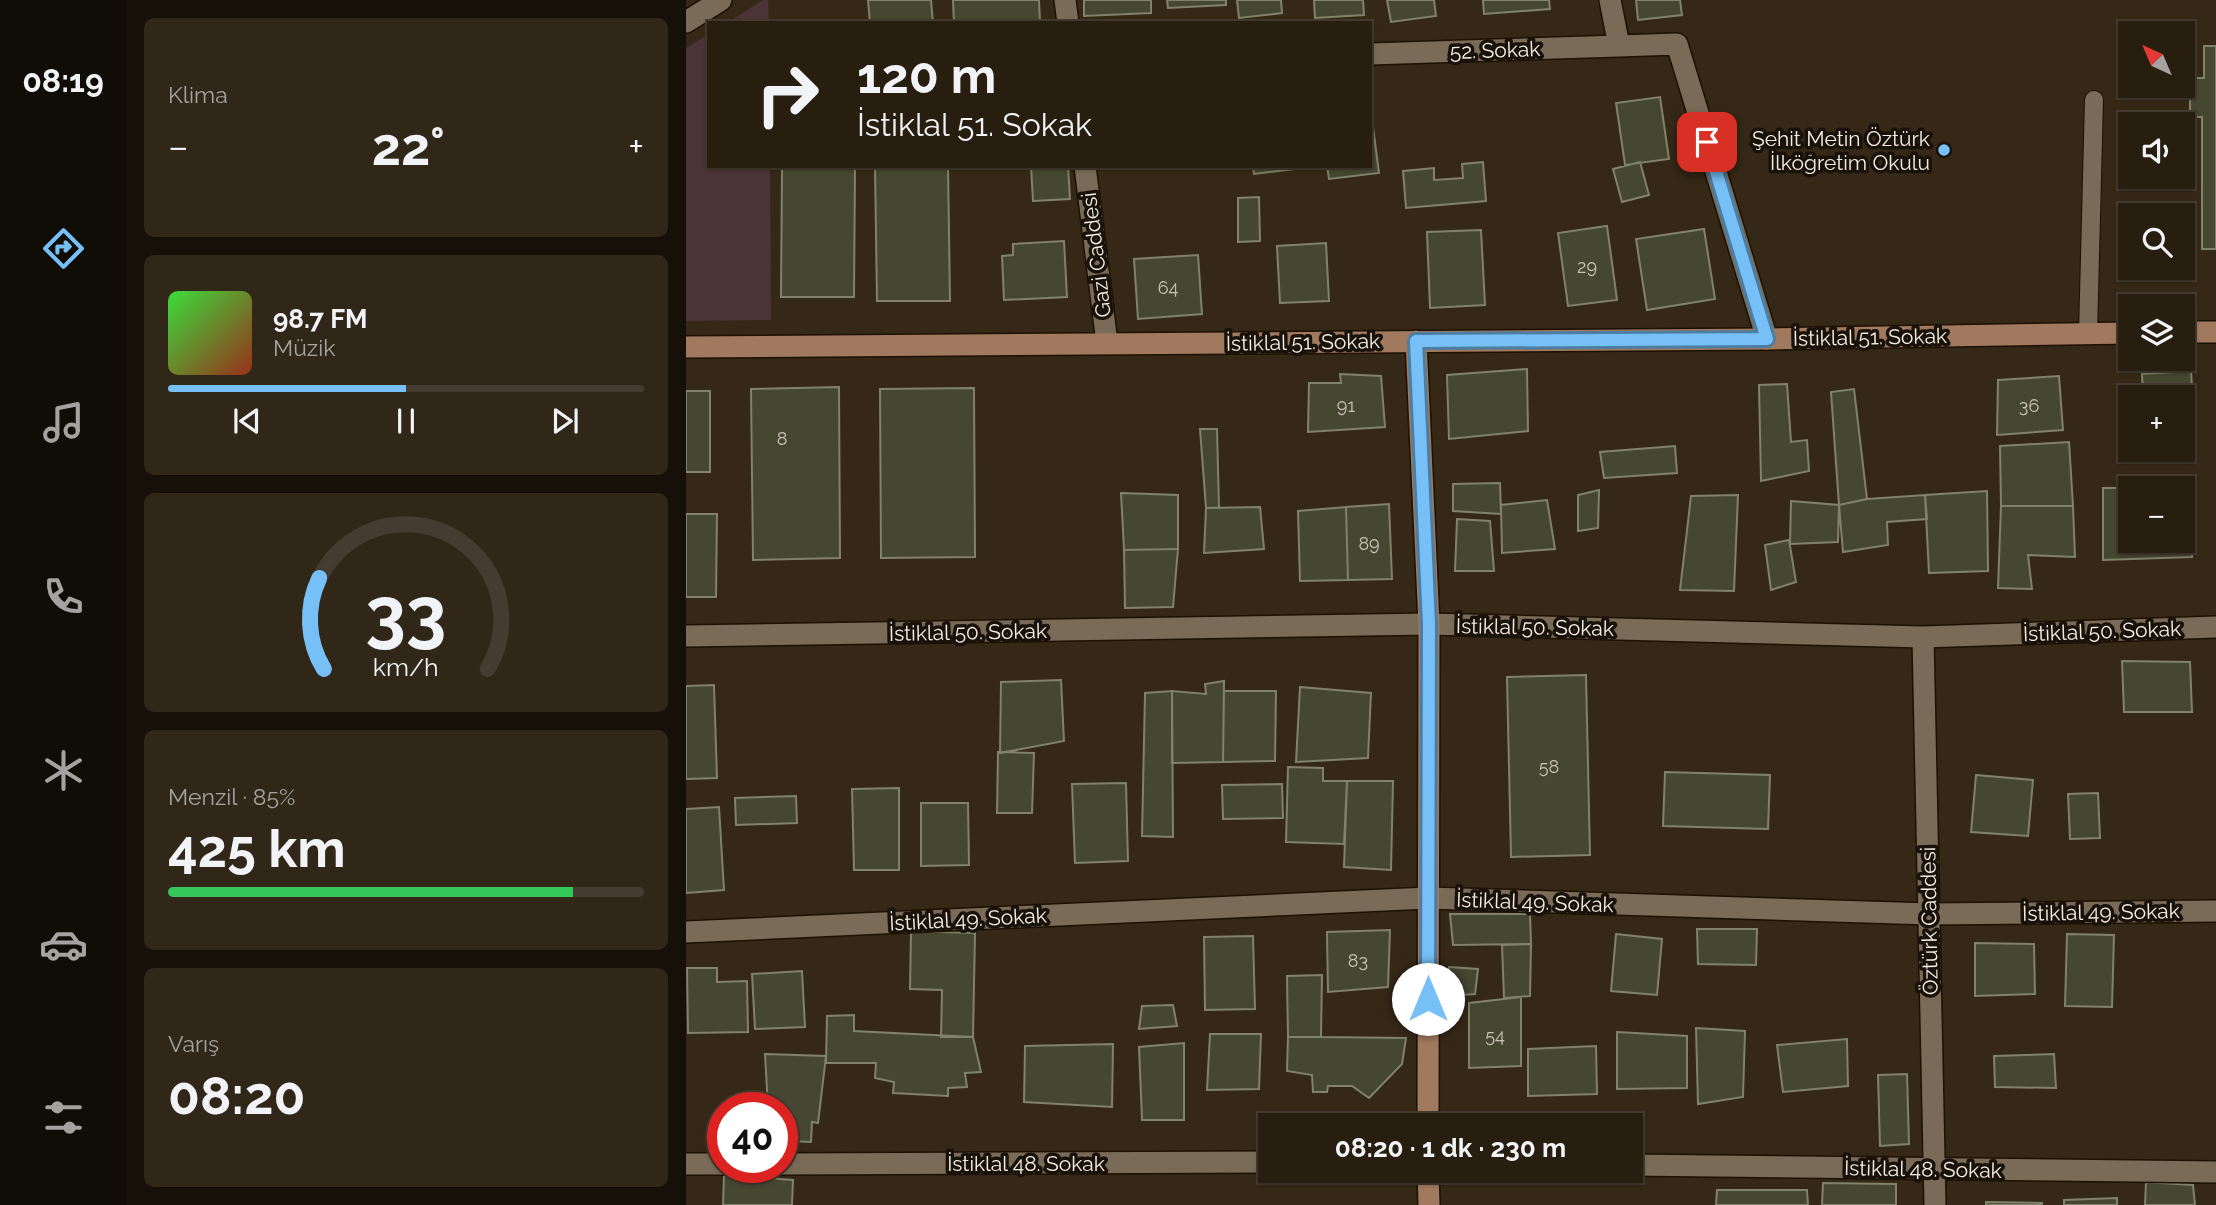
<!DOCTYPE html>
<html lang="tr">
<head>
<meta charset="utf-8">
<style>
	body { margin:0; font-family:Raleway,sans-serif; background:#302719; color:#f1f3f6; height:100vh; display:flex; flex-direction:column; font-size:26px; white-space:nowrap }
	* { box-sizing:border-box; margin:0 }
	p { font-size:23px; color:#a5a29f }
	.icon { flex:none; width:38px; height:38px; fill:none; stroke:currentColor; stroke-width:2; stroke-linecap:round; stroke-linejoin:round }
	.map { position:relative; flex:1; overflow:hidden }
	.sheet { display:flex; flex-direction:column; gap:18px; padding:18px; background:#161009; width:560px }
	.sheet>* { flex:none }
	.top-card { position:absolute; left:21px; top:21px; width:665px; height:147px; border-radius:0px; box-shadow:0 2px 5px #0004,0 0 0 2px #443c30; background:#281e10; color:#f1f3f6; overflow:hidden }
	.needle { width:46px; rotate:316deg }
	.fabs { position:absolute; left:1432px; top:21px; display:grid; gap:14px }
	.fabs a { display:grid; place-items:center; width:77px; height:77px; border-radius:0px; background:#281e10; box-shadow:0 2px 5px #0004,0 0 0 2px #443c30; font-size:35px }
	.speed { position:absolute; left:21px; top:1092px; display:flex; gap:14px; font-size:35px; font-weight:700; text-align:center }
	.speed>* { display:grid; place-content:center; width:91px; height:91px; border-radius:50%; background:#281e10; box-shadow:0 2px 5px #0004,0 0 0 2px #443c30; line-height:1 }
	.speed .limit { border:10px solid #d22; background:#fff; color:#111 }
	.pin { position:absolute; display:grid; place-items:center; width:60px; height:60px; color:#fff; margin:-30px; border-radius:14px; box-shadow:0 4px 10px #0006 }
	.me { position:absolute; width:77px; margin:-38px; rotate:0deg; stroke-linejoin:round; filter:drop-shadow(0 0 5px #0008) }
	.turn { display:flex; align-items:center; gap:24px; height:147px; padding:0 35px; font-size:32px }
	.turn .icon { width:91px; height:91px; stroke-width:2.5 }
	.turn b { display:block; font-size:49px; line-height:60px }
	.big { font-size:52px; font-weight:700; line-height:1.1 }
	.sheet .tile { flex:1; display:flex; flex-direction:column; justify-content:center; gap:10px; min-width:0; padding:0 24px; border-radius:10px; background:#302719 }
	.sheet .dial { align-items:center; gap:0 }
	.dial svg { height:182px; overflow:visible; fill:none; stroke:#443c30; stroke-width:7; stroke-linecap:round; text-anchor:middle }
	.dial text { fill:#f1f3f6; stroke:none }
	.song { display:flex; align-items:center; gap:21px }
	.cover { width:84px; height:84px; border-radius:10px; background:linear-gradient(135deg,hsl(120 70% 55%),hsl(10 70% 35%)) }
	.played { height:7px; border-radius:4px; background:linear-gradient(90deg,#76c0f7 50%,#443c30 50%) }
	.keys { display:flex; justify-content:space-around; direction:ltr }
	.heat { display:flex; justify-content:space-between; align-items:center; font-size:38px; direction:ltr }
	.charge { height:10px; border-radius:5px; background:linear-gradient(90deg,#34c759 85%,#443c30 0) }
	.trip { position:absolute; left:572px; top:1113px; width:385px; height:70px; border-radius:0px; background:#281e10; box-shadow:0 2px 5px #0004,0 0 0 2px #443c30; font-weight:700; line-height:70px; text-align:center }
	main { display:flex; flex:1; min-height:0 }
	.dock { display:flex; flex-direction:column; width:126px; justify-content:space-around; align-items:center; background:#100c06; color:#a5a29f }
	.dock .icon { width:49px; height:49px }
	.dock .on { color:#76c0f7 }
	.dock b { font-size:32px; color:#f1f3f6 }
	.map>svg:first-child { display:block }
	.green { fill:#4b3437 }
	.building { fill:#464731; stroke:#81826a; stroke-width:2; fill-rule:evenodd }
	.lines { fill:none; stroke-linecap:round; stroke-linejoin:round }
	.lane-casing { stroke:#1c1102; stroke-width:20 }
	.street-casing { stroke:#1c1102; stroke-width:24 }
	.secondary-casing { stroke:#1c1102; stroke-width:24 }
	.lane { stroke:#796b57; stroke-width:18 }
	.street { stroke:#796b57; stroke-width:21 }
	.secondary { stroke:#a1795e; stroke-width:21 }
	.route-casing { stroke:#4d7da1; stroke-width:18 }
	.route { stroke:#76c0f7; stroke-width:12 }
	.poi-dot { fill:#76c0f7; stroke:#18120a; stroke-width:2.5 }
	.labels { text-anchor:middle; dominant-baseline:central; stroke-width:7; stroke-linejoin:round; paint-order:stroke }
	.number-label { font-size:18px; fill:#c9c3b5 }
	.street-label { font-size:21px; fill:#f5ece1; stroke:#18120a }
	.poi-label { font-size:21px; fill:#f5ece1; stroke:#18120a; text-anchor:end }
</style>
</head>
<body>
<main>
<nav class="dock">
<b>08:19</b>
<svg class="icon on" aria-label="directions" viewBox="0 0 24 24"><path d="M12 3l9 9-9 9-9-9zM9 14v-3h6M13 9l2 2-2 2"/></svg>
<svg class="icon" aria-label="music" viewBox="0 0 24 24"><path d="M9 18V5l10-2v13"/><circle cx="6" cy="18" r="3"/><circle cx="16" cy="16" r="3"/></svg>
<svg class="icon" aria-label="phone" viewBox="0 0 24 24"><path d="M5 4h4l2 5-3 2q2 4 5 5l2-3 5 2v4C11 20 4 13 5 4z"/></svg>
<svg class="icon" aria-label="climate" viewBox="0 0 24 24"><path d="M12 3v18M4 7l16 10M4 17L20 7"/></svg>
<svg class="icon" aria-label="car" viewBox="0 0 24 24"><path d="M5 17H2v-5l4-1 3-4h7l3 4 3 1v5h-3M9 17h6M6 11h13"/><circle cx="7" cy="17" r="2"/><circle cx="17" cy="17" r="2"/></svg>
<svg class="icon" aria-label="filters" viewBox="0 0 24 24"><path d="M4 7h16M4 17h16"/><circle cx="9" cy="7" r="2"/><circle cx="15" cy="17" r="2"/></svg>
</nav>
<section class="sheet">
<div class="tile"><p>Klima</p>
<div class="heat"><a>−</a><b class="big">22°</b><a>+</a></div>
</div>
<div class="tile">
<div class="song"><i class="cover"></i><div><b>98.7 FM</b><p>Müzik</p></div></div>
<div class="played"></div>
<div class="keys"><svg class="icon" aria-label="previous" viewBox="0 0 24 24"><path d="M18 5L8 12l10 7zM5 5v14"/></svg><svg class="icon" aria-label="pause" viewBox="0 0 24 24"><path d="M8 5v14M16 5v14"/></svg><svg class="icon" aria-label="next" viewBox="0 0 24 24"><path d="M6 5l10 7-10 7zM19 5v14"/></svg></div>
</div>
<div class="tile dial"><svg viewBox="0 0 100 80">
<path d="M14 69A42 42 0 1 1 86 69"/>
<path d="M14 69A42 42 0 0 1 12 29" stroke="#76c0f7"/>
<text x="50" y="56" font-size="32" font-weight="700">33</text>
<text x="50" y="72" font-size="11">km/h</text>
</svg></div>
<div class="tile"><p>Menzil · 85%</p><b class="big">425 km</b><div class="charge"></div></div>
<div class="tile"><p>Varış</p><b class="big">08:20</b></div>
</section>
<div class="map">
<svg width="1530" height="1205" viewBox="0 0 1530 1205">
	<rect width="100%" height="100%" fill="#352816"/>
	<path class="green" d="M 77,0 L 82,0 L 83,23 L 41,23 Z
		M 23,34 L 23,166 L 84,166 L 85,320 L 0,321 L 0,48 Z"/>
	<path class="building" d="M 182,0 L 245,0 L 247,23 L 184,23 Z
		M 267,0 L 353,0 L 354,22 L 268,23 Z
		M 398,0 L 465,0 L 465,13 L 398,16 Z
		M 481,0 L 540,0 L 540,5 L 482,8 Z
		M 551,0 L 595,0 L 596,13 L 553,18 Z
		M 628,0 L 677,0 L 678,15 L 629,18 Z
		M 701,0 L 748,0 L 750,16 L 705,22 Z
		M 797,0 L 863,0 L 864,9 L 798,14 Z
		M 950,0 L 994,0 L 996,15 L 952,20 Z
		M 1518,46 L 1530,46 L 1530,249 L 1516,249 L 1516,117 L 1504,117 L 1504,78 L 1518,78 Z
		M 974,97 L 983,159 L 939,165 L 930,103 Z
		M 684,104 L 693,173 L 643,179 L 641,166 L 684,166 Z
		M 797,162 L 800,201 L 720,208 L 717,171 L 748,168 L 748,180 L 777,178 L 776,164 Z
		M 954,162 L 963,195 L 936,202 L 927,169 Z
		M 96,166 L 169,166 L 168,297 L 95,297 Z
		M 189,166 L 262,166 L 264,301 L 191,301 Z
		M 345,166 L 382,166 L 384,199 L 347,201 Z
		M 567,166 L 616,166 L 616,168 L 568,174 Z
		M 573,197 L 574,241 L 552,242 L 552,198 Z
		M 921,226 L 931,300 L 882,306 L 872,233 Z
		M 1018,229 L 1029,299 L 961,310 L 950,239 Z
		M 795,230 L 799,305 L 744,308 L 741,232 Z
		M 378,241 L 381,297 L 318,300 L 316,256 L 327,255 L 327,244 Z
		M 640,243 L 643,301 L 594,303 L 591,246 Z
		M 512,255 L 516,314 L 452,319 L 448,259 Z
		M 841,369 L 842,431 L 763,439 L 761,375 Z
		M 1505,371 L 1510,452 L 1459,455 L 1459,450 L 1496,450 L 1496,397 L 1457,397 L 1456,374 Z
		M 654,374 L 695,376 L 699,427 L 622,432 L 623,383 L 655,383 Z
		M 1373,376 L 1377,430 L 1311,435 L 1312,380 Z
		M 1101,384 L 1105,442 L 1121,440 L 1123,471 L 1075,481 L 1073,385 Z
		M 153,387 L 154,558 L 67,560 L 65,389 Z
		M 288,388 L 289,557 L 195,558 L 194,389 Z
		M 1168,389 L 1181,499 L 1153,505 L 1145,392 Z
		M 0,391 L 24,391 L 24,472 L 0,472 Z
		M 514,429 L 531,429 L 533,508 L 520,508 Z
		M 1383,442 L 1387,506 L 1315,506 L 1314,446 Z
		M 989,446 L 991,473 L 918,478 L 914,452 Z
		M 814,483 L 815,514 L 767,511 L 767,484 Z
		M 1507,487 L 1506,557 L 1417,560 L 1417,488 ZM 1444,488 L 1496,488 L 1496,541 L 1444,541 Z
		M 913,490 L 912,528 L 892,531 L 892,495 Z
		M 1301,491 L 1302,571 L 1243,573 L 1239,495 Z
		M 435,493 L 492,495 L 492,549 L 438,550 Z
		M 1052,495 L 1048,591 L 994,590 L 1005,496 Z
		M 1239,495 L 1241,519 L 1201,522 L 1202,545 L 1157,552 L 1153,505 L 1181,499 Z
		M 861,500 L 869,549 L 816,553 L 815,505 Z
		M 1105,501 L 1153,505 L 1152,542 L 1104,544 Z
		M 703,504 L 706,579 L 662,580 L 660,507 Z
		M 1315,506 L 1387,506 L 1389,557 L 1342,555 L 1346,589 L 1312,588 Z
		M 574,507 L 578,549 L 518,553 L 520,508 Z
		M 660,507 L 662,580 L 614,581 L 612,511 Z
		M 0,514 L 31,514 L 30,597 L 0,597 Z
		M 771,519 L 804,521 L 808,571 L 769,571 Z
		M 1103,540 L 1110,582 L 1085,590 L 1079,545 Z
		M 492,549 L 487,607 L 439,608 L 438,550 Z
		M 1436,661 L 1504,662 L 1506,712 L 1438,712 Z
		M 900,675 L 904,855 L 825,857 L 821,677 Z
		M 375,680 L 378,741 L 314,753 L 315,682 Z
		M 538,681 L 537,762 L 486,763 L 486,691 L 520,694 L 519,684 Z
		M 28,685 L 31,778 L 0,779 L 0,686 Z
		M 614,687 L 685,693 L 682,758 L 610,762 Z
		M 486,691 L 487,837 L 456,836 L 459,693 Z
		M 538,691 L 590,691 L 589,761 L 537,762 Z
		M 312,752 L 348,753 L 346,813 L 311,813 Z
		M 602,767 L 637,768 L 637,781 L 661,781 L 658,844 L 600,842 Z
		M 979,772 L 1084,775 L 1082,829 L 977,826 Z
		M 1290,775 L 1347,780 L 1342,836 L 1285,832 Z
		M 661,781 L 707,781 L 705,870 L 658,867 Z
		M 440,783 L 442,861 L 389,863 L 386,784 Z
		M 596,784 L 597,818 L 537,819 L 536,785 Z
		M 213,788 L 213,870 L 168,870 L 166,789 Z
		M 1412,793 L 1414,838 L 1384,839 L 1382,794 Z
		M 110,796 L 111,823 L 50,825 L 49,798 Z
		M 235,803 L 282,803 L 283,865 L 235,866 Z
		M 33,807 L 38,890 L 0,893 L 0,809 Z
		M 764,914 L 844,914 L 845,944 L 767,945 Z
		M 1011,929 L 1071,929 L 1070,965 L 1012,964 Z
		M 704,930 L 702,987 L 642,992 L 641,932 Z
		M 225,931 L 289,933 L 287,1037 L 255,1037 L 256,990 L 224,989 Z
		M 930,934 L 976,939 L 971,995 L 925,991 Z
		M 1381,934 L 1428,935 L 1426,1007 L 1379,1006 Z
		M 567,936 L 569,1009 L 519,1010 L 518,937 Z
		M 1289,943 L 1348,944 L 1349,994 L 1289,996 Z
		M 845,944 L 844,996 L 818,998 L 816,945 Z
		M 763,967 L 792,969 L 789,994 L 761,996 Z
		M 1,968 L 31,968 L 31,982 L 61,981 L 62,1032 L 2,1033 Z
		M 116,971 L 119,1027 L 69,1029 L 66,974 Z
		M 636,975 L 635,1037 L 602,1037 L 601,976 Z
		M 835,997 L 835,1066 L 783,1068 L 783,1003 Z
		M 487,1005 L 491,1026 L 453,1029 L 456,1006 Z
		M 168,1015 L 168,1031 L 287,1037 L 295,1072 L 279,1073 L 281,1087 L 262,1088 L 262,1096 L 207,1093 L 208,1082 L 189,1078 L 190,1063 L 140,1063 L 141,1016 Z
		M 1010,1028 L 1059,1031 L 1057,1097 L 1012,1104 Z
		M 931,1032 L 1001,1036 L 1001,1088 L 931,1089 Z
		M 524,1034 L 575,1034 L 573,1089 L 521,1090 Z
		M 602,1037 L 635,1037 L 720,1038 L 716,1064 L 683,1098 L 666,1086 L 642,1086 L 641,1092 L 627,1092 L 626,1075 L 601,1071 Z
		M 1161,1039 L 1162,1086 L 1097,1092 L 1091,1045 Z
		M 498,1043 L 498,1120 L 456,1120 L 453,1047 Z
		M 427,1044 L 426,1107 L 338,1102 L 339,1046 Z
		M 910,1046 L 911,1094 L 842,1096 L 842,1049 Z
		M 79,1054 L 140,1056 L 132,1123 L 126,1122 L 125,1142 L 102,1141 L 103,1124 L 96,1124 L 96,1108 L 82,1108 Z
		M 1368,1054 L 1370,1088 L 1309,1087 L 1308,1056 Z
		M 1221,1074 L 1223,1144 L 1194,1146 L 1192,1075 Z
		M 625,1114 L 625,1125 L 605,1125 L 605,1116 Z
		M 38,1175 L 107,1180 L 106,1205 L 37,1205 Z
		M 1460,1182 L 1507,1185 L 1509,1205 L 1459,1205 Z
		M 1137,1183 L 1210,1184 L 1210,1205 L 1136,1205 Z
		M 1031,1190 L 1121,1190 L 1122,1205 L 1030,1205 Z
		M 1431,1198 L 1431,1205 L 1378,1205 L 1378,1200 Z
		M 1300,1202 L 1356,1203 L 1356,1205 L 1300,1205 Z"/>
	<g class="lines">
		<g class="lane-casing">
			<path id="lane" d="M 1402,334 L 1408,100"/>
		</g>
		<g class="street-casing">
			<path id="street" d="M 379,0 L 382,23
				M 924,0 L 933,46 L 991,44 L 1081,339
				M 0,22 L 35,0
				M 684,54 L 933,46
				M 399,166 L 421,343
				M 0,636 L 743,624 L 1237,637 L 1530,627
				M 1237,637 L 1249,1205
				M 0,932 L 742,898 L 1243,914 L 1530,911
				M 0,1164 L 37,1164
				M 96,1164 L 584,1162
				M 945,1165 L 1530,1172"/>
		</g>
		<g class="secondary-casing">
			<path id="secondary" d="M 1496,332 L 1530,332
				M 730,341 L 743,624 L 742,1125
				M 0,347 L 1081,339 L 1444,333
				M 742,1171 L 743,1205"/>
		</g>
		<use href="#lane" class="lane"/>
		<use href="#street" class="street"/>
		<use href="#secondary" class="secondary"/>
	</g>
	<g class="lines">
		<g class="route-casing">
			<path id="route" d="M 742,999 L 743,624 L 730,341 L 1081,339 L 1021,142"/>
		</g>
		<use href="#route" class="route"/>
	</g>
	<circle class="poi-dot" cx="1258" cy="150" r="7"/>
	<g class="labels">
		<g class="number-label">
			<text x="901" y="266">29</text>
			<text x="482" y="287">64</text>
			<text x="660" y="405">91</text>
			<text x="1343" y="405">36</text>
			<text x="96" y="438">8</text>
			<text x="683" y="543">89</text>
			<text x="863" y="766">58</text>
			<text x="672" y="960">83</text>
			<text x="809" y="1035">54</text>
		</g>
		<g class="street-label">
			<text transform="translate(809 50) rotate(-2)">52. Sokak</text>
			<text transform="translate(410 255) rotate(-97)">Gazi Caddesi</text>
			<text transform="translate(1184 337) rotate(-1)">İstiklal 51. Sokak</text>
			<text transform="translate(617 342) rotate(-1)">İstiklal 51. Sokak</text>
			<text transform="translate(849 627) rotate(1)">İstiklal 50. Sokak</text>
			<text transform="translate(1416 631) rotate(-2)">İstiklal 50. Sokak</text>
			<text transform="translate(282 632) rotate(-1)">İstiklal 50. Sokak</text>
			<text transform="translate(849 902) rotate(2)">İstiklal 49. Sokak</text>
			<text transform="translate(1415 912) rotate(-1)">İstiklal 49. Sokak</text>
			<text transform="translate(282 919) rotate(-3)">İstiklal 49. Sokak</text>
			<text transform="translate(1243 921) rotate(-91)">Öztürk Caddesi</text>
			<text x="340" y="1163">İstiklal 48. Sokak</text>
			<text transform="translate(1237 1169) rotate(1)">İstiklal 48. Sokak</text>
		</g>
		<g class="poi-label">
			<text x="1244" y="138">Şehit Metin Öztürk<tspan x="1244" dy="24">İlköğretim Okulu</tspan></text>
		</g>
	</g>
</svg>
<div class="fabs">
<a><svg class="needle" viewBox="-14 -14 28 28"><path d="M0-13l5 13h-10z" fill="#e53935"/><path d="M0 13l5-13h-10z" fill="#a5a29f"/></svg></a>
<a><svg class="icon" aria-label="sound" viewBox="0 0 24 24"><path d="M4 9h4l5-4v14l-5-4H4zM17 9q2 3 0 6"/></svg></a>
<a><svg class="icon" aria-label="search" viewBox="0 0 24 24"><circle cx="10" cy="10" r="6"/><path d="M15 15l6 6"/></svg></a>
<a><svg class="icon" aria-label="layers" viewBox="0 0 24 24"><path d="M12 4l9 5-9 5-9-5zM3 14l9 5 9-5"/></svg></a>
<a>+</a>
<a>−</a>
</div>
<div class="speed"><div class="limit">40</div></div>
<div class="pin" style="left:1021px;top:142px;background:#d93025"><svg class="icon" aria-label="arrive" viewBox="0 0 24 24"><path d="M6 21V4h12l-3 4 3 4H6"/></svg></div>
<svg class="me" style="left:742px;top:999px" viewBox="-20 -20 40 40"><circle r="19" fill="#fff"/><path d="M0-13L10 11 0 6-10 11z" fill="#76c0f7"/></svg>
<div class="trip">08:20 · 1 dk · 230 m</div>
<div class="top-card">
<div class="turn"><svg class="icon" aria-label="right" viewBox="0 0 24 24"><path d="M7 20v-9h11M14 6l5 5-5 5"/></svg><div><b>120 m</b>İstiklal 51. Sokak</div></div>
</div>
</div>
</main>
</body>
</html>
